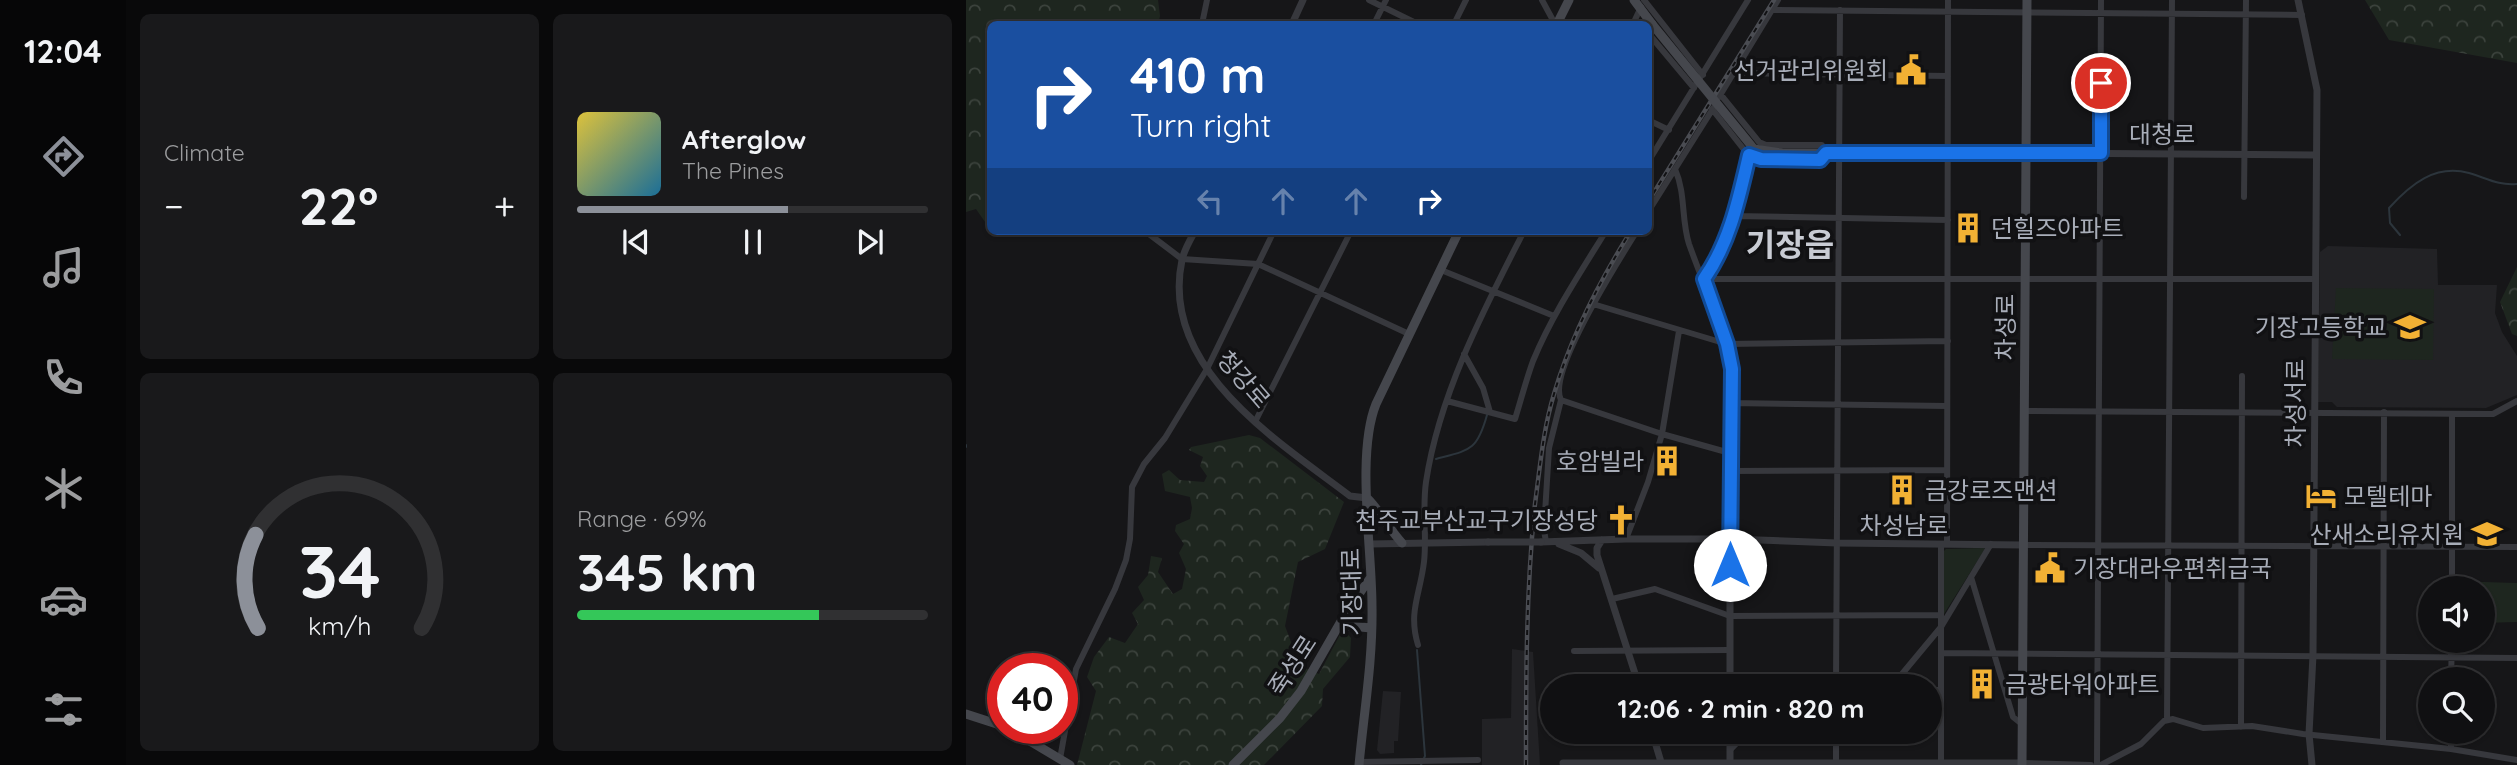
<!DOCTYPE html>
<html lang="en">
<head>
<meta charset="utf-8">
<style>
	body { margin:0; font-family:Quicksand,"Noto Sans KR",sans-serif; background:#19191b; color:#f1f3f6; height:100vh; display:flex; flex-direction:column; font-size:26px; white-space:nowrap }
	* { box-sizing:border-box; margin:0 }
	p { font-size:23px; color:#9c9d9f }
	.icon { flex:none; width:38px; height:38px; fill:none; stroke:currentColor; stroke-width:2; stroke-linecap:round; stroke-linejoin:round }
	.map { position:relative; flex:1; overflow:hidden }
	.side { display:flex; flex-direction:column; gap:14px; padding:14px; background:#09090a; width:840px }
	.side>* { flex:none }
	.banner { position:absolute; left:21px; top:21px; width:665px; height:214px; border-radius:10px; box-shadow:0 2px 5px #0004,0 0 0 2px #303032; background:#1a4fa0; color:#fff; overflow:hidden }
	.buttons { position:absolute; left:1452px; top:576px; display:grid; gap:14px }
	.buttons a { display:grid; place-items:center; width:77px; height:77px; border-radius:50%; background:#101012; box-shadow:0 2px 5px #0004,0 0 0 2px #303032; font-size:35px }
	.speed { position:absolute; left:21px; top:653px; display:flex; gap:14px; font-size:35px; font-weight:700; text-align:center }
	.speed>* { display:grid; place-content:center; width:91px; height:91px; border-radius:50%; background:#101012; box-shadow:0 2px 5px #0004,0 0 0 2px #303032; line-height:1 }
	.speed .limit { border:10px solid #d22; background:#fff; color:#111 }
	.pin { position:absolute; display:grid; place-items:center; width:60px; height:60px; color:#fff; margin:-30px; border:4px solid #fff; border-radius:50%; box-shadow:0 2px 7px #0007 }
	.me { position:absolute; width:77px; margin:-38px; rotate:0deg; stroke-linejoin:round; filter:drop-shadow(0 0 5px #0008) }
	.turn { display:flex; align-items:center; gap:24px; height:147px; padding:0 28px; font-size:32px }
	.turn .icon { width:91px; height:91px; stroke-width:2.5 }
	.turn b { display:block; font-size:49px; line-height:60px }
	.lanes { display:flex; align-items:center; height:66px; padding:0 28px; background:#0003; justify-content:center; gap:35px; direction:ltr }
	.lanes .off { opacity:.35 }
	.big { font-size:52px; font-weight:700; line-height:1.1 }
	.side .widget { flex:1; display:flex; flex-direction:column; justify-content:center; gap:10px; min-width:0; padding:0 24px; border-radius:10px; background:#19191b }
	.side .dial { align-items:center; gap:0 }
	.dial svg { height:182px; overflow:visible; fill:none; stroke:#303032; stroke-width:7; stroke-linecap:round; text-anchor:middle }
	.dial text { fill:#f1f3f6; stroke:none }
	.song { display:flex; align-items:center; gap:21px }
	.cover { width:84px; height:84px; border-radius:10px; background:linear-gradient(135deg,hsl(50 70% 55%),hsl(200 70% 35%)) }
	.played { height:7px; border-radius:4px; background:linear-gradient(90deg,#8c9099 60%,#303032 60%) }
	.keys { display:flex; justify-content:space-around; direction:ltr }
	.heat { display:flex; justify-content:space-between; align-items:center; font-size:38px; direction:ltr }
	.charge { height:10px; border-radius:5px; background:linear-gradient(90deg,#34c759 69%,#303032 0) }
	.side .tiles { flex:1; display:grid; gap:14px; grid-template-columns:repeat(2,1fr) }
	.trip { position:absolute; left:574px; top:674px; width:402px; height:70px; border-radius:35px; background:#101012; box-shadow:0 2px 5px #0004,0 0 0 2px #303032; font-weight:700; line-height:70px; text-align:center }
	main { display:flex; flex:1; min-height:0 }
	.menu { display:flex; flex-direction:column; width:126px; justify-content:space-around; align-items:center; background:#060607; color:#9c9d9f }
	.menu .icon { width:49px; height:49px }
	.menu .current { color:#8c9099 }
	.menu b { font-size:32px; color:#f1f3f6 }
	.map>svg:first-child { display:block }
	.built { fill:#222225 }
	.forest { fill:url(#forest-crowns) }
	.park { fill:#1e261f }
	.lines { fill:none; stroke-linecap:round; stroke-linejoin:round }
	.stream { stroke:#2c353c; stroke-width:2 }
	.minor { stroke:#37383d; stroke-width:6 }
	.tertiary { stroke:#37383d; stroke-width:7 }
	.secondary { stroke:#45474d; stroke-width:9 }
	.rail-casing { stroke:#4a4c52; stroke-width:4.5 }
	.rail { stroke:#111113; stroke-width:2; stroke-dasharray:5; stroke-linecap:butt }
	.tertiary-bridge { stroke:#37383d; stroke-width:7 }
	.secondary-bridge { stroke:#45474d; stroke-width:9 }
	.route-casing { stroke:#114b97; stroke-width:18 }
	.route { stroke:#1a73e8; stroke-width:12 }
	.labels { text-anchor:middle; dominant-baseline:central; stroke-width:7; stroke-linejoin:round; paint-order:stroke }
	.poi-label { font-size:24px; fill:#a8adb8; stroke:#111113; text-anchor:end }
	.street-label { font-size:24px; fill:#a8adb8; stroke:#111113 }
	.district-label { font-size:32px; font-weight:bold; fill:#c9ccd4; stroke:#111113 }
</style>
</head>
<body>
<main>
<nav class="menu">
<b>12:04</b>
<svg class="icon current" aria-label="directions" viewBox="0 0 24 24"><path d="M12 3l9 9-9 9-9-9zM9 14v-3h6M13 9l2 2-2 2"/></svg>
<svg class="icon" aria-label="music" viewBox="0 0 24 24"><path d="M9 18V5l10-2v13"/><circle cx="6" cy="18" r="3"/><circle cx="16" cy="16" r="3"/></svg>
<svg class="icon" aria-label="phone" viewBox="0 0 24 24"><path d="M5 4h4l2 5-3 2q2 4 5 5l2-3 5 2v4C11 20 4 13 5 4z"/></svg>
<svg class="icon" aria-label="climate" viewBox="0 0 24 24"><path d="M12 3v18M4 7l16 10M4 17L20 7"/></svg>
<svg class="icon" aria-label="car" viewBox="0 0 24 24"><path d="M5 17H2v-5l4-1 3-4h7l3 4 3 1v5h-3M9 17h6M6 11h13"/><circle cx="7" cy="17" r="2"/><circle cx="17" cy="17" r="2"/></svg>
<svg class="icon" aria-label="filters" viewBox="0 0 24 24"><path d="M4 7h16M4 17h16"/><circle cx="9" cy="7" r="2"/><circle cx="15" cy="17" r="2"/></svg>
</nav>
<section class="side">
<div class="tiles">
<div class="widget"><p>Climate</p>
<div class="heat"><a>−</a><b class="big">22°</b><a>+</a></div>
</div>
<div class="widget">
<div class="song"><i class="cover"></i><div><b>Afterglow</b><p>The Pines</p></div></div>
<div class="played"></div>
<div class="keys"><svg class="icon" aria-label="previous" viewBox="0 0 24 24"><path d="M18 5L8 12l10 7zM5 5v14"/></svg><svg class="icon" aria-label="pause" viewBox="0 0 24 24"><path d="M8 5v14M16 5v14"/></svg><svg class="icon" aria-label="next" viewBox="0 0 24 24"><path d="M6 5l10 7-10 7zM19 5v14"/></svg></div>
</div>
<div class="widget dial"><svg viewBox="0 0 100 80">
<path d="M14 69A42 42 0 1 1 86 69"/>
<path d="M14 69A42 42 0 0 1 13 28" stroke="#8c9099"/>
<text x="50" y="56" font-size="32" font-weight="700">34</text>
<text x="50" y="72" font-size="11">km/h</text>
</svg></div>
<div class="widget"><p>Range · 69%</p><b class="big">345 km</b><div class="charge"></div></div>
</div>
</section>
<div class="map">
<svg width="1551" height="765" viewBox="0 0 1551 765">
	<defs>
		<pattern id="forest-crowns" width="20" height="18" patternUnits="userSpaceOnUse" patternTransform="scale(1.75)"><rect width="20" height="18" fill="#1e261f"/><path d="M2 6a3 3 0 1 1 6 0M12 15a3 3 0 1 1 6 0" fill="none" stroke="#3c433d"/></pattern>
	</defs>
	<rect width="100%" height="100%" fill="#161618"/>
	<path class="built" d="M 1362,246 L 1471,249 L 1472,285 L 1531,285 L 1529,313 L 1536,332 L 1551,356 L 1551,395 L 1520,408 L 1371,407 L 1366,402 L 1352,402 L 1354,252 Z
		M 546,649 L 567,652 L 574,765 L 516,765 L 516,719 L 545,718 Z
		M 417,691 L 435,692 L 432,741 L 428,741 L 428,753 L 414,754 L 411,750 Z"/>
	<path class="forest" d="M 0,0 L 192,0 L 194,16 L 192,24 L 24,24 L 24,229 L 10,209 L 0,212 Z
		M 1399,0 L 1551,0 L 1551,63 L 1423,40 Z
		M 1551,267 L 1551,336 L 1546,334 L 1534,302 Z
		M 283,435 L 294,438 L 378,502 L 359,549 L 332,562 L 319,626 L 334,666 L 353,674 L 377,629 L 385,638 L 384,657 L 357,689 L 356,706 L 298,765 L 111,765 L 130,691 L 121,677 L 128,657 L 143,637 L 159,643 L 172,624 L 166,613 L 178,600 L 172,587 L 182,575 L 185,556 L 196,558 L 192,572 L 207,594 L 216,589 L 220,569 L 213,553 L 218,544 L 209,531 L 210,525 L 224,519 L 226,508 L 224,497 L 199,491 L 196,474 L 203,470 L 214,480 L 238,482 L 241,476 L 234,466 L 237,457 L 223,450 L 225,447 Z"/>
	<path class="park" d="M 1370,288 L 1468,289 L 1467,360 L 1366,359 Z
		M 1018,548 L 1019,549 L 978,614 L 978,551 L 980,549 Z
		M 1486,581 L 1551,583 L 1551,622 L 1517,623 L 1517,588 L 1486,588 Z"/>
	<g class="lines">
		<path class="stream" d="M 1434,235 L 1424,223 L 1423,208 C 1445,184 1469,164 1503,173 C 1520,178 1533,186 1551,184
			M 0,445 L 0,447
			M 470,459 C 504,450 511,451 521,415
			M 451,650 L 459,756 L 455,765"/>
		<path class="minor" d="M 403,0 L 452,24
			M 576,0 L 589,24
			M 678,0 L 737,75
			M 806,10 L 1336,15
			M 236,24 L 241,0
			M 408,24 L 420,0
			M 488,24 L 500,0
			M 667,24 L 675,7
			M 682,33 L 728,88
			M 767,73 L 982,76
			M 753,97 L 812,0
			M 746,109 L 779,151 L 788,158 L 854,160 L 860,153 L 856,145 L 800,145 L 793,142 L 755,95
			M 682,120 L 703,130
			M 682,162 L 782,0
			M 709,169 C 720,194 715,219 723,244 C 738,286 756,325 766,369 L 764,539
			M 1278,197 L 1280,0
			M 682,212 L 748,107
			M 768,216 L 982,220
			M 179,231 L 216,259 L 292,264 L 443,334
			M 475,270 L 588,316
			M 738,279 L 1349,279
			M 738,279 C 764,242 773,198 783,155
			M 627,304 L 761,344 L 982,341
			M 498,354 L 517,388 L 524,412
			M 595,400 C 581,373 654,258 671,231
			M 595,400 L 696,434 L 764,453
			M 481,401 L 549,419 C 555,400 560,380 567,361 C 586,315 614,273 640,231
			M 764,403 L 981,406
			M 1058,411 L 1527,414 L 1551,401
			M 289,422 L 385,231
			M 765,471 L 981,470
			M 660,539 L 682,482 L 696,434 L 713,331
			M 580,542 L 578,530 L 583,448 L 595,400
			M 975,544 L 975,765
			M 981,544 L 982,0
			M 1057,545 L 1551,547
			M 1005,577 L 1047,717 L 1057,725
			M 1486,588 L 1486,414
			M 646,599 L 689,589 L 764,616 L 975,615
			M 452,645 C 442,612 454,595 458,562 C 461,536 456,509 460,482 C 473,395 518,309 558,231
			M 608,651 L 764,650
			M 975,653 L 1551,658
			M 1485,679 L 1486,640
			M 870,686 L 874,10
			M 926,686 L 975,627 L 1025,544
			M 964,690 L 975,690
			M 1201,719 L 1206,0
			M 1275,727 L 1276,376
			M 1417,742 L 1418,412
			M 1485,749 L 1485,732
			M 764,750 L 782,732
			M 94,759 L 110,669 L 149,589 L 160,560 L 164,539 L 166,487 L 178,464 L 199,438 L 241,369 L 308,231
			M 393,762 L 512,760
			M 870,762 L 870,732
			M 1057,763 L 1125,765
			M 1131,765 L 1135,0
			M 1135,765 L 1175,744 L 1198,721 L 1207,719 L 1237,728 L 1286,726 L 1337,734 L 1485,749 L 1551,760"/>
		<path class="tertiary" d="M 1332,0 L 1351,90 L 1347,655 L 1343,734 L 1346,765
			M 326,24 L 337,0
			M 1059,153 L 1350,155
			M 229,231 C 224,240 218,250 216,260 C 193,368 312,441 384,496 L 401,498
			M 636,540 L 631,548 L 631,555 L 673,686
			M 575,542 L 660,539 L 764,539 L 871,543 L 1057,545
			M 404,544 L 522,542
			M 593,544 L 615,553 L 633,568
			M 764,686 L 764,539
			M 686,732 L 695,762
			M 597,763 L 1057,763
			M 764,765 L 764,732"/>
		<path class="secondary" d="M 668,0 L 686,24
			M 591,24 L 603,0
			M 815,153 L 1059,153
			M 401,498 C 415,512 423,529 436,543
			M 373,625 L 405,628
			M 0,714 L 37,726
			M 42,728 L 104,765
			M 267,765 L 314,718 L 335,691 L 381,611 L 405,577
			M 393,765 C 398,712 407,659 406,606 C 406,549 390,454 410,404 L 493,231
			M 1056,765 L 1061,0"/>
		<g class="rail-casing">
			<path id="rail" d="M 682,202 L 808,0
				M 560,765 C 560,678 560,591 569,504 C 574,467 577,430 588,394 C 605,336 633,282 665,231"/>
		</g>
		<use href="#rail" class="rail"/>
		<path class="tertiary-bridge" d="M 522,542 L 575,542"/>
		<path class="secondary-bridge" d="M 686,24 L 788,149 L 815,153"/>
	</g>
	<g class="lines">
		<g class="route-casing">
			<path id="route" d="M 764,565 L 766,369 L 761,344 L 738,279 C 764,242 773,198 783,155 L 795,159 L 854,160 L 860,153 L 1135,153 L 1135,83"/>
		</g>
		<use href="#route" class="route"/>
	</g>
	<defs>
		<g id="civic-bare" transform="scale(2.415)"><path d="M-.6-6.5H3V-4.5H.6V-3L4-1V1h2V6H-6V1h2V-1L-.6-3ZM-1.2 2.5V6h2.4V2.5Z" fill="#f2b134" stroke="#111113" stroke-width="2.5" paint-order="stroke"/></g>
		<g id="building-bare" transform="scale(2.415)"><path d="M-4-6H4V6H1V3H-1V6H-4ZM-2.5-4.3h1.7v1.8h-1.7ZM.8-4.3h1.7v1.8H.8ZM-2.5-1h1.7V.8h-1.7ZM.8-1h1.7V.8H.8Z" fill="#f2b134" stroke="#111113" stroke-width="2.5" paint-order="stroke"/></g>
		<g id="school-bare" transform="scale(2.415)"><path d="M0-5L7-2L0 1L-7-2ZM-4 1L0 2.5L4 1V4Q0 6-4 4Z" fill="#f2b134" stroke="#111113" stroke-width="2.5" paint-order="stroke"/></g>
		<g id="hotel-bare" transform="scale(2.415)"><path d="M-6-4.5h1.5V1H6V5H4.5V3h-9V5H-6ZM-4 0a1.8 1.8 0 1 1 3.6 0ZM.5 0V-2.5h3Q6-2.5 6 0Z" fill="#f2b134" stroke="#111113" stroke-width="2.5" paint-order="stroke"/></g>
		<g id="church-bare" transform="scale(2.415)"><path d="M-1.2-6h2.4v3.5h3.3v2.4h-3.3V6h-2.4V-.1h-3.3v-2.4h3.3Z" fill="#f2b134" stroke="#111113" stroke-width="2.5" paint-order="stroke"/></g>
	</defs>
	<g fill-rule="evenodd">
		<use href="#civic-bare" x="945" y="70"/>
		<use href="#building-bare" x="1002" y="228"/>
		<use href="#school-bare" x="1444" y="327"/>
		<use href="#building-bare" x="701" y="461"/>
		<use href="#building-bare" x="936" y="490"/>
		<use href="#hotel-bare" x="1355" y="496"/>
		<use href="#church-bare" x="655" y="520"/>
		<use href="#school-bare" x="1521" y="534"/>
		<use href="#civic-bare" x="1084" y="568"/>
		<use href="#building-bare" x="1016" y="684"/>
	</g>
	<g class="labels">
		<g class="poi-label">
			<text x="922" y="70">선거관리위원회</text>
			<text x="1025" y="228" text-anchor="start">던힐즈아파트</text>
			<text x="1421" y="327">기장고등학교</text>
			<text x="678" y="461">호암빌라</text>
			<text x="959" y="490" text-anchor="start">금강로즈맨션</text>
			<text x="1378" y="496" text-anchor="start">모텔테마</text>
			<text x="632" y="520">천주교부산교구기장성당</text>
			<text x="1498" y="534">산새소리유치원</text>
			<text x="1107" y="568" text-anchor="start">기장대라우편취급국</text>
			<text x="1039" y="684" text-anchor="start">금광타워아파트</text>
		</g>
		<g class="street-label">
			<text x="1196" y="134">대청로</text>
			<text transform="translate(1039 327) rotate(-90)">차성로</text>
			<text transform="translate(278 379) rotate(49)">청강로</text>
			<text transform="translate(1329 403) rotate(-90)">차성서로</text>
			<text x="938" y="525">차성남로</text>
			<text transform="translate(385 592) rotate(-91)">기장대로</text>
			<text transform="translate(326 665) rotate(-57)">죽성로</text>
		</g>
		<g class="district-label">
			<text x="824" y="244">기장읍</text>
		</g>
	</g>
</svg>
<div class="buttons">
<a><svg class="icon" aria-label="sound" viewBox="0 0 24 24"><path d="M4 9h4l5-4v14l-5-4H4zM17 9q2 3 0 6"/></svg></a>
<a><svg class="icon" aria-label="search" viewBox="0 0 24 24"><circle cx="10" cy="10" r="6"/><path d="M15 15l6 6"/></svg></a>
</div>
<div class="speed"><div class="limit">40</div></div>
<div class="pin" style="left:1135px;top:83px;background:#d93025"><svg class="icon" aria-label="arrive" viewBox="0 0 24 24"><path d="M6 21V4h12l-3 4 3 4H6"/></svg></div>
<svg class="me" style="left:764px;top:565px" viewBox="-20 -20 40 40"><circle r="19" fill="#fff"/><path d="M0-13L10 11 0 6-10 11z" fill="#1a73e8"/></svg>
<div class="trip">12:06 · 2 min · 820 m</div>
<div class="banner">
<div class="turn"><svg class="icon" aria-label="right" viewBox="0 0 24 24"><path d="M7 20v-9h11M14 6l5 5-5 5"/></svg><div><b>410 m</b>Turn right</div></div>
<div class="lanes"><svg class="icon off" aria-label="left" viewBox="0 0 24 24"><path d="M17 20v-9H6M10 6l-5 5 5 5"/></svg><svg class="icon off" aria-label="ahead" viewBox="0 0 24 24"><path d="M12 20V5M6 11l6-6 6 6"/></svg><svg class="icon off" aria-label="ahead" viewBox="0 0 24 24"><path d="M12 20V5M6 11l6-6 6 6"/></svg><svg class="icon" aria-label="right" viewBox="0 0 24 24"><path d="M7 20v-9h11M14 6l5 5-5 5"/></svg></div>
</div>
</div>
</main>
</body>
</html>
